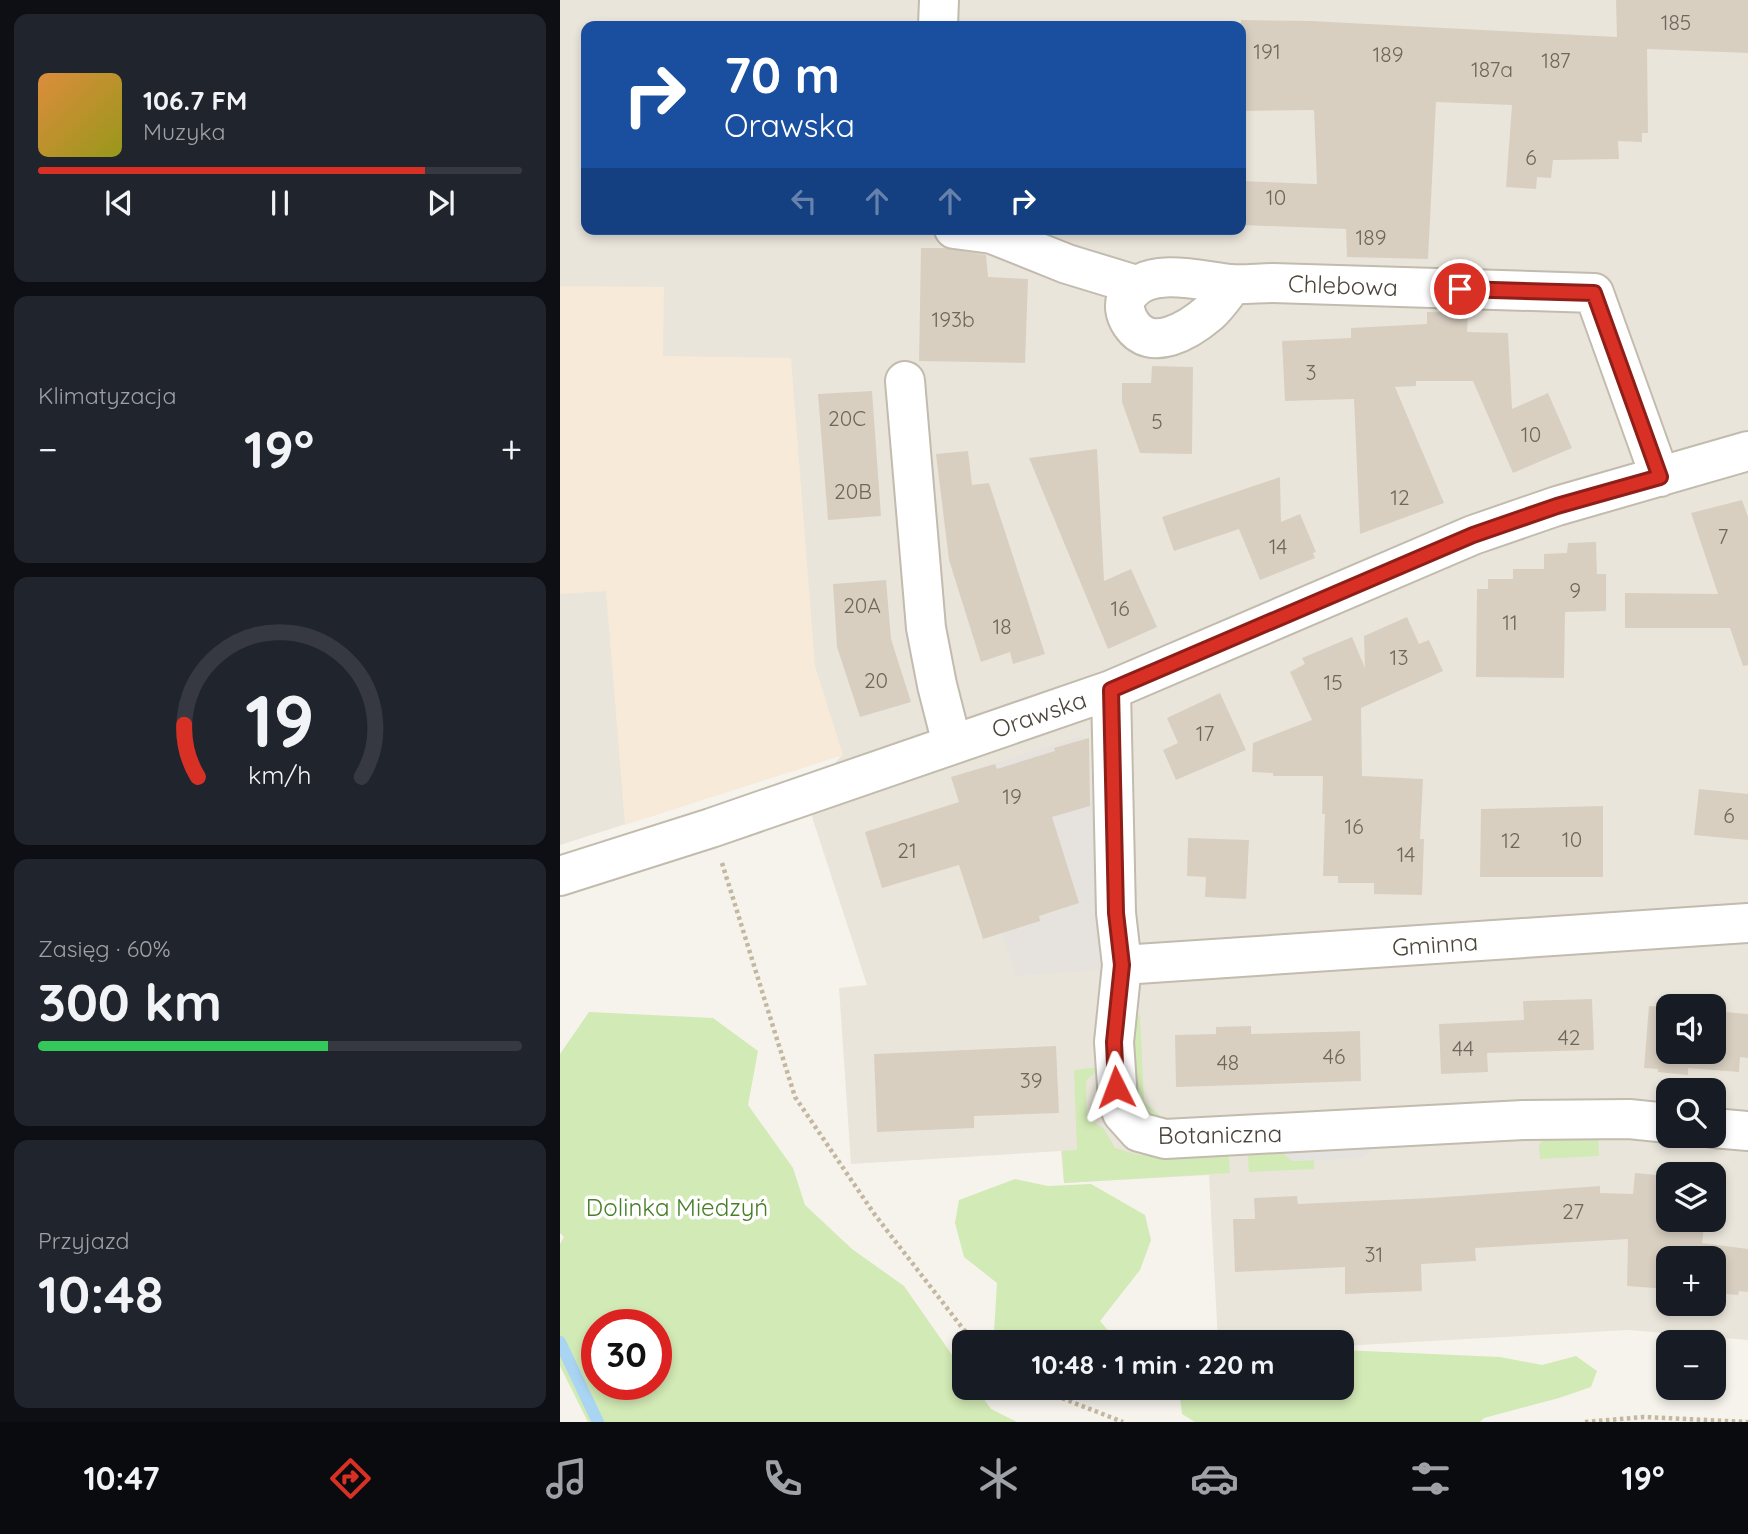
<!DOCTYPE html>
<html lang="pl">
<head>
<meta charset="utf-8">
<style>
	body { margin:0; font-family:Quicksand,sans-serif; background:#20242c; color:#f1f3f6; height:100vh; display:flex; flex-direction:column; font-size:26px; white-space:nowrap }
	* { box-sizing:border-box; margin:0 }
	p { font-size:23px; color:#9ea1a6 }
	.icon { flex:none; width:38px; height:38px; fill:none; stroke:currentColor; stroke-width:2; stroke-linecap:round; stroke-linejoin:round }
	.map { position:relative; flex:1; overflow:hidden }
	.side { display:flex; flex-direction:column; gap:14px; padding:14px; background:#0d0f14; width:560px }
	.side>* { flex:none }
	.banner { position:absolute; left:21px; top:21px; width:665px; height:214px; border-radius:14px; box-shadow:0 4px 10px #0003; background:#1a4fa0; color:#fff; overflow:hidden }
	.buttons { position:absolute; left:1096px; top:994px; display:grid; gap:14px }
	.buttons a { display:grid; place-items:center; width:70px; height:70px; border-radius:14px; background:#171b24; box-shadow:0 4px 10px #0003; font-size:35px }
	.speed { position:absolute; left:21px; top:1309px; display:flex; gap:14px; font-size:35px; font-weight:700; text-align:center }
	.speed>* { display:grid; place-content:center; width:91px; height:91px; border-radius:50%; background:#171b24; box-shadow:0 4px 10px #0003; line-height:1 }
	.speed .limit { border:10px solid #d22; background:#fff; color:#111 }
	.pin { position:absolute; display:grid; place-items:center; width:60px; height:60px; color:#fff; margin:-30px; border:4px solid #fff; border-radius:50%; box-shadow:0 2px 7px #0007 }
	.me { position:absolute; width:77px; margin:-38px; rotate:357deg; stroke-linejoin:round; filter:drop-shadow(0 0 5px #0008) }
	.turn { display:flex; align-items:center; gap:24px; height:147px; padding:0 28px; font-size:32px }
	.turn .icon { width:91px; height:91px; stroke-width:2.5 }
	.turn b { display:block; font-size:49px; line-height:60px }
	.lanes { display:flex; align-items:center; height:66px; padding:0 28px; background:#0003; justify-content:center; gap:35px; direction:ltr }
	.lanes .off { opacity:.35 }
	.big { font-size:52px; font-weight:700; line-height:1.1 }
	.side .card { flex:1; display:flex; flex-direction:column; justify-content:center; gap:10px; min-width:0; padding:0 24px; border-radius:14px; background:#20242c }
	.side .dial { align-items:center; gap:0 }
	.dial svg { height:182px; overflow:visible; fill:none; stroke:#363941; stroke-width:7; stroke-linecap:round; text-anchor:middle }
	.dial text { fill:#f1f3f6; stroke:none }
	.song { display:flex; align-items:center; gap:21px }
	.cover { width:84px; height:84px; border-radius:10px; background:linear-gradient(135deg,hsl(30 70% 55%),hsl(60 70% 35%)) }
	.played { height:7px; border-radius:4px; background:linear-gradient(90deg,#d93025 80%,#363941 80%) }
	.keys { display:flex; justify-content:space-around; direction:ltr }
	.heat { display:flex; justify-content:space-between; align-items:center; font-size:38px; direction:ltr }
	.charge { height:10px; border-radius:5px; background:linear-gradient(90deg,#34c759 60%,#363941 0) }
	.trip { position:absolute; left:392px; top:1330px; width:402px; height:70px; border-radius:14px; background:#171b24; box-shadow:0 4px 10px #0003; font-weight:700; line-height:70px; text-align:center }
	.tab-bar { display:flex; height:112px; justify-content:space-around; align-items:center; background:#090b0e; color:#9ea1a6 }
	.tab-bar .icon { width:49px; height:49px }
	.tab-bar .selected { color:#d93025 }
	.tab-bar b { font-size:32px; color:#f1f3f6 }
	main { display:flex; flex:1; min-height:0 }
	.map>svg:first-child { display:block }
	.residential { fill:#eae5da; fill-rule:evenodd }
	.commercial { fill:#f7ead8 }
	.industrial { fill:#e6e2dd }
	.green { fill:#d2eab5; fill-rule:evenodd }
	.parking { fill:#e5e3e0 }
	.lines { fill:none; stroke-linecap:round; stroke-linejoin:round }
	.stream { stroke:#a9d4f2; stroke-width:12 }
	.building { fill:#d8cfc1 }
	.minor-casing { stroke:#c2bbae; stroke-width:42 }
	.path { stroke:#c4b79f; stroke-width:4.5; stroke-dasharray:3.5 3.5; stroke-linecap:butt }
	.minor { stroke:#fff; stroke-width:38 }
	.route-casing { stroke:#8d1f18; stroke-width:18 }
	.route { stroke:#d93025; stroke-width:12 }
	.labels { text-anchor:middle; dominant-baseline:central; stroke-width:7; stroke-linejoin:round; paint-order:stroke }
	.number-label { font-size:21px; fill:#6e675b }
	.street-label { font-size:24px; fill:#4b4439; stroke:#fff }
	.park-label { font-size:24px; fill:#4a7f2a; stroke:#fff }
</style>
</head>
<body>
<main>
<section class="side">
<div class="card">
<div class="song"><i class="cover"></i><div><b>106.7 FM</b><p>Muzyka</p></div></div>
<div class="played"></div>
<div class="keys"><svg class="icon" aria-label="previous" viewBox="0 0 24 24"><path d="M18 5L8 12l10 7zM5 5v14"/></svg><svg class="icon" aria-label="pause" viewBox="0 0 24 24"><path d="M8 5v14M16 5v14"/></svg><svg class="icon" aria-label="next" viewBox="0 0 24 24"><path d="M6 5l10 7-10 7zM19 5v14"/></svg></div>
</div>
<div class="card"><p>Klimatyzacja</p>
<div class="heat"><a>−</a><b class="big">19°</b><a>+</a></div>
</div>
<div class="card dial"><svg viewBox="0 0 100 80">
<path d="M14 69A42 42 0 1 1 86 69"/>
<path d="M14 69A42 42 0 0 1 8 46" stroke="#d93025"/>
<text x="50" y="56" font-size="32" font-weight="700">19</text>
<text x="50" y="72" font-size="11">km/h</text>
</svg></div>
<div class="card"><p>Zasięg · 60%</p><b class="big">300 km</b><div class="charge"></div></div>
<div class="card"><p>Przyjazd</p><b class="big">10:48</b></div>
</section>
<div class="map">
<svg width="1188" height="1422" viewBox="0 0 1188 1422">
	<rect width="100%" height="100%" fill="#f6f3ec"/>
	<path class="residential" d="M 0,0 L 1188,0 L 1188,1340 L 1068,1330 L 782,1346 L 782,1342 L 658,1342 L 649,1175 L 504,1183 L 501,1151 L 291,1164 L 279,988 L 307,985 L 253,820 L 248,794 L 282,755 L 0,845 ZM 26,26 L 681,26 L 681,229 L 26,229 ZM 1108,1006 L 1153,1006 L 1153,1052 L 1108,1052 ZM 1108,1090 L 1153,1090 L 1153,1136 L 1108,1136 ZM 1108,1174 L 1153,1174 L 1153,1220 L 1108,1220 ZM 1108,1258 L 1153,1258 L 1153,1304 L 1108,1304 Z"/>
	<path class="commercial" d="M 0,286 L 104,287 L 103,356 L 231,358 L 255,666 L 283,755 L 65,825 L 46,591 L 0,594 Z"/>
	<path class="industrial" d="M 521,736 L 529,742 L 540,970 L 456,976 L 391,777 Z"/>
	<path class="green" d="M 29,1012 L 153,1018 L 198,1051 L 188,1105 L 233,1168 L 245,1205 L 292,1249 L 344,1286 L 404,1372 L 404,1388 L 416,1388 L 431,1409 L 457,1422 L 28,1422 L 0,1366 L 0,1244 L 4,1237 L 0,1233 L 0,1054 ZM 37,1325 L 96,1325 L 96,1384 L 37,1384 Z
		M 580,1015 L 584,1102 L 603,1118 L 589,1113 L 576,1098 L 570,1016 Z
		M 540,1067 L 526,1081 L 527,1117 L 544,1129 L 555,1148 L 579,1155 L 662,1150 L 669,1158 L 670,1173 L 504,1183 L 502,1151 L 517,1150 L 514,1070 Z
		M 989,1134 L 1038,1135 L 1039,1156 L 980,1159 L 979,1145 Z
		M 694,1149 L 719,1149 L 732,1161 L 754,1160 L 754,1169 L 689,1172 L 688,1157 Z
		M 455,1179 L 488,1186 L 531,1184 L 585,1215 L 591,1240 L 580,1270 L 540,1321 L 558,1342 L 449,1342 L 434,1332 L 437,1283 L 404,1257 L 395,1223 L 399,1200 Z
		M 782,1350 L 940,1357 L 982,1365 L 1016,1356 L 1037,1371 L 1031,1387 L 999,1398 L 924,1418 L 920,1422 L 635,1422 L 622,1414 L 619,1388 L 782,1388 Z"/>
	<path class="parking" d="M 811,1143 L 812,1151 L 802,1158 L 732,1161 L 719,1149 Z"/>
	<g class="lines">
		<path class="stream" d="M 0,1342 L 38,1422"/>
	</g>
	<path class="building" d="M 1056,0 L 1188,0 L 1188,53 L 1087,49 L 1088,133 L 1082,133 L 1082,142 L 1058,141 L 1059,159 L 993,160 L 991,178 L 977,177 L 976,189 L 946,187 L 952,105 L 876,102 L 868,259 L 787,257 L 786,229 L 681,225 L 681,181 L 757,184 L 754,110 L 681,111 L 681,20 L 751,21 L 1057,37 Z
		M 361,248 L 385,248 L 426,255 L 428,277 L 468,279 L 465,363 L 359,361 Z
		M 867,312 L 908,313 L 907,332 L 948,333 L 952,409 L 988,393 L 1012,448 L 953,473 L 913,381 L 856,381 L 856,386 L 835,387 L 884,503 L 800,534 L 794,399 L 725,401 L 722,341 L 791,338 L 791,328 L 867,324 Z
		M 592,366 L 633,367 L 632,454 L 580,453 L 562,402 L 562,383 L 591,383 Z
		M 312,391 L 321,516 L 268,520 L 258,394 Z
		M 537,449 L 544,581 L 571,569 L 597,627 L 548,649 L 469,458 Z
		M 408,451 L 412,485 L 429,483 L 485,654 L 453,664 L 450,652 L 421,662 L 389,560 L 376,454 Z
		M 720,477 L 721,522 L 740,514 L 756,552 L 753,553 L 755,558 L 700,580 L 679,529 L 614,551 L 602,517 Z
		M 1182,500 L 1188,517 L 1188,665 L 1183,666 L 1170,628 L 1065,628 L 1065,593 L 1158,594 L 1131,513 Z
		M 1036,542 L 1037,574 L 1046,574 L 1046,611 L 1005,612 L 1004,678 L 916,677 L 917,589 L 928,589 L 928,579 L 953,579 L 953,569 L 984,569 L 984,554 L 1007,553 L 1008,543 Z
		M 326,580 L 331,639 L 351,702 L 300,717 L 277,647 L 273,584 Z
		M 847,617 L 859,644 L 869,640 L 883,671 L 801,708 L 802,776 L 863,779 L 860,839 L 864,839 L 862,895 L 814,894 L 814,883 L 778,883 L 778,876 L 763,876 L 765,814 L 762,814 L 763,776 L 713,776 L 713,773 L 692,772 L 693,743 L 752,720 L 730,672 L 745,664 L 742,658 L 792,637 L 805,668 L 804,636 Z
		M 660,693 L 686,750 L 616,780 L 603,750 L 618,743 L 607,718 Z
		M 529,738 L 530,806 L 492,817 L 519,903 L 479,916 L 480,921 L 423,939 L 399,865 L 322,888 L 305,832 L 399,802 L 391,777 L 435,764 L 437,769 L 495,751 L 494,748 Z
		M 1139,789 L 1188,794 L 1188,840 L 1134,835 Z
		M 1043,806 L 1043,877 L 920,877 L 921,809 Z
		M 628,838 L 689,840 L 686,899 L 645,897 L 646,877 L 627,876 Z
		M 1032,999 L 1034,1050 L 927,1053 L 928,1072 L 881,1074 L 879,1024 L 964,1020 L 963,1001 Z
		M 1089,1006 L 1108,1007 L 1108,1052 L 1153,1052 L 1153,1011 L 1188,1014 L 1188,1058 L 1180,1057 L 1179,1072 L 1128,1068 L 1128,1075 L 1098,1072 L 1098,1069 L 1084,1068 Z
		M 691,1026 L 691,1034 L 800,1031 L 801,1081 L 616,1087 L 615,1035 L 656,1034 L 656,1027 Z
		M 496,1046 L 499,1113 L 414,1116 L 414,1128 L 317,1132 L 314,1054 Z
		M 1075,1173 L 1108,1176 L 1108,1220 L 1145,1220 L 1142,1243 L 1188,1249 L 1188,1292 L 1179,1291 L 1178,1295 L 1153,1293 L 1153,1258 L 1108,1258 L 1108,1289 L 1067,1286 L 1068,1239 L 915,1248 L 916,1261 L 861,1264 L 862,1291 L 785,1294 L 785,1267 L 675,1272 L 673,1219 L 695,1219 L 694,1198 L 737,1196 L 738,1204 L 871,1198 L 1040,1186 L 1040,1193 L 1073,1194 Z"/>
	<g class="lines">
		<g class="minor-casing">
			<path id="minor" d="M 378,26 L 379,0
				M 394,229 L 432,234 L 507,264 L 576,285
				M 673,284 C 666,293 658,305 649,313 C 629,330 591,354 571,324 C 565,315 562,303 569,294 C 588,266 641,281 670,284 C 684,285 699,283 713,283 L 1034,293 L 1100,477
				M 345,381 L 366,628 L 377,685 L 392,744
				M 551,690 L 556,913 L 562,965 L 554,1042 L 558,1100 L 562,1113 L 579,1132 L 605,1139 L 963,1120 L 1069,1119 L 1108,1123
				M 0,876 L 151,828 L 551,690 L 913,535 L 997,506 L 1188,451
				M 562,965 L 1188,923
				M 1153,1128 L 1188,1131"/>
		</g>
		<path class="path" d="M 162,863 L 235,1097 L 315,1215 L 404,1330 L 419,1342
			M 476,1388 L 563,1422
			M 1025,1422 L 1084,1417 L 1188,1422"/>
		<use href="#minor" class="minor"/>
	</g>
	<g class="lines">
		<g class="route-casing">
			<path id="route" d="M 556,1087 L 554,1042 L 562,965 L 556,913 L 551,690 L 913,535 L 997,506 L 1100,477 L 1034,293 L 900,289"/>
		</g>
		<use href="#route" class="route"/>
	</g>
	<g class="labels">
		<g class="number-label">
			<text x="1116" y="22">185</text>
			<text x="707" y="51">191</text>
			<text x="828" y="54">189</text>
			<text x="996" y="60">187</text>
			<text x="932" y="69">187a</text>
			<text x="971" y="157">6</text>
			<text x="716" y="197">10</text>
			<text x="811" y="237">189</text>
			<text x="393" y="319">193b</text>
			<text x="751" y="372">3</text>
			<text x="287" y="418">20C</text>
			<text x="597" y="421">5</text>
			<text x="971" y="434">10</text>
			<text x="293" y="491">20B</text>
			<text x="840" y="497">12</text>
			<text x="1163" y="536">7</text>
			<text x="718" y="546">14</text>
			<text x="1015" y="590">9</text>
			<text x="302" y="605">20A</text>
			<text x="560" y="608">16</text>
			<text x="950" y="622">11</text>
			<text x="442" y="626">18</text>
			<text x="839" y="657">13</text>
			<text x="316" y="680">20</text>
			<text x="773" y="682">15</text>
			<text x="645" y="733">17</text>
			<text x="452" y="796">19</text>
			<text x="1169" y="815">6</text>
			<text x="794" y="826">16</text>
			<text x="1012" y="839">10</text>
			<text x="951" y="840">12</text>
			<text x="347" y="850">21</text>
			<text x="846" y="854">14</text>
			<text x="1009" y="1037">42</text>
			<text x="903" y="1048">44</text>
			<text x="774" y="1056">46</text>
			<text x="668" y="1062">48</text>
			<text x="471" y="1080">39</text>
			<text x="1013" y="1211">27</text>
			<text x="814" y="1254">31</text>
		</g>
		<g class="street-label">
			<text transform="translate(783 285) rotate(2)">Chlebowa</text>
			<text transform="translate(479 714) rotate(-19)">Orawska</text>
			<text transform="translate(875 944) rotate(-4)">Gminna</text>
			<text transform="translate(660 1134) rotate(-1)">Botaniczna</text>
		</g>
		<g class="park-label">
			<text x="117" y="1207">Dolinka Miedzyń</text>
		</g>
	</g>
</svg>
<div class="buttons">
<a><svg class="icon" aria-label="sound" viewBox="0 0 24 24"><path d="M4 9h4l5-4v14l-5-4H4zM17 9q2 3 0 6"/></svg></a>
<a><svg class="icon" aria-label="search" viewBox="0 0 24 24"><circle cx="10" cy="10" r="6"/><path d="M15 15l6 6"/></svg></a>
<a><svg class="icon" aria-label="layers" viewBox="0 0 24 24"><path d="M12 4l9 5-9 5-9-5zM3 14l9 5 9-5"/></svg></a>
<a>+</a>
<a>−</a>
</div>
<div class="speed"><div class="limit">30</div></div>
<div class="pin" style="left:900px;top:289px;background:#d93025"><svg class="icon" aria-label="arrive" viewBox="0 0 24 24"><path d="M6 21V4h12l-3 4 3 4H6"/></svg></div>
<svg class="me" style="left:556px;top:1087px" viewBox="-20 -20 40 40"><path d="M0-17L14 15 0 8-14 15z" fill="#d93025" stroke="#fff" stroke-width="4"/></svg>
<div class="trip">10:48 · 1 min · 220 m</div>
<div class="banner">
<div class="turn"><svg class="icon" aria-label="right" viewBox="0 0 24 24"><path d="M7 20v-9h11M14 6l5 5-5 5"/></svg><div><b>70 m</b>Orawska</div></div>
<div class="lanes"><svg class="icon off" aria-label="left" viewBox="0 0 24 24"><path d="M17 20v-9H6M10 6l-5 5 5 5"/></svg><svg class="icon off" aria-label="ahead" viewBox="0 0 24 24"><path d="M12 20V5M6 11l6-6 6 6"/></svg><svg class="icon off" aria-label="ahead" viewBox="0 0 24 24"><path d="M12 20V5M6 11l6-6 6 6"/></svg><svg class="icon" aria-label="right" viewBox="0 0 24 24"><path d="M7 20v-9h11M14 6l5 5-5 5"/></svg></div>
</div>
</div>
</main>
<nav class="tab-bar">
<b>10:47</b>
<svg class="icon selected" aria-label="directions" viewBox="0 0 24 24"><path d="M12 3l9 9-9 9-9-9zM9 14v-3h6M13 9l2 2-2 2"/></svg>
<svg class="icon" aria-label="music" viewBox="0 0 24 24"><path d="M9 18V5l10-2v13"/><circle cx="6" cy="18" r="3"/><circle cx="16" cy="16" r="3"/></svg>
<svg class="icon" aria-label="phone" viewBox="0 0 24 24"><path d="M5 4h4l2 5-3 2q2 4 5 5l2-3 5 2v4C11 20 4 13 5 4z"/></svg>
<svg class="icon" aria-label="climate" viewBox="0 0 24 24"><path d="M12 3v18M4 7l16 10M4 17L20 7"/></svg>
<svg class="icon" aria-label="car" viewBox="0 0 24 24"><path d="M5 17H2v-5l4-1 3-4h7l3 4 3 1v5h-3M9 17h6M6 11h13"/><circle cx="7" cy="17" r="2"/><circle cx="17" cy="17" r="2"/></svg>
<svg class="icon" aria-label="filters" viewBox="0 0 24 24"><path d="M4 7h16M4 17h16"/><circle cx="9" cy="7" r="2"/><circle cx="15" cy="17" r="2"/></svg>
<b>19°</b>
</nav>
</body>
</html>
